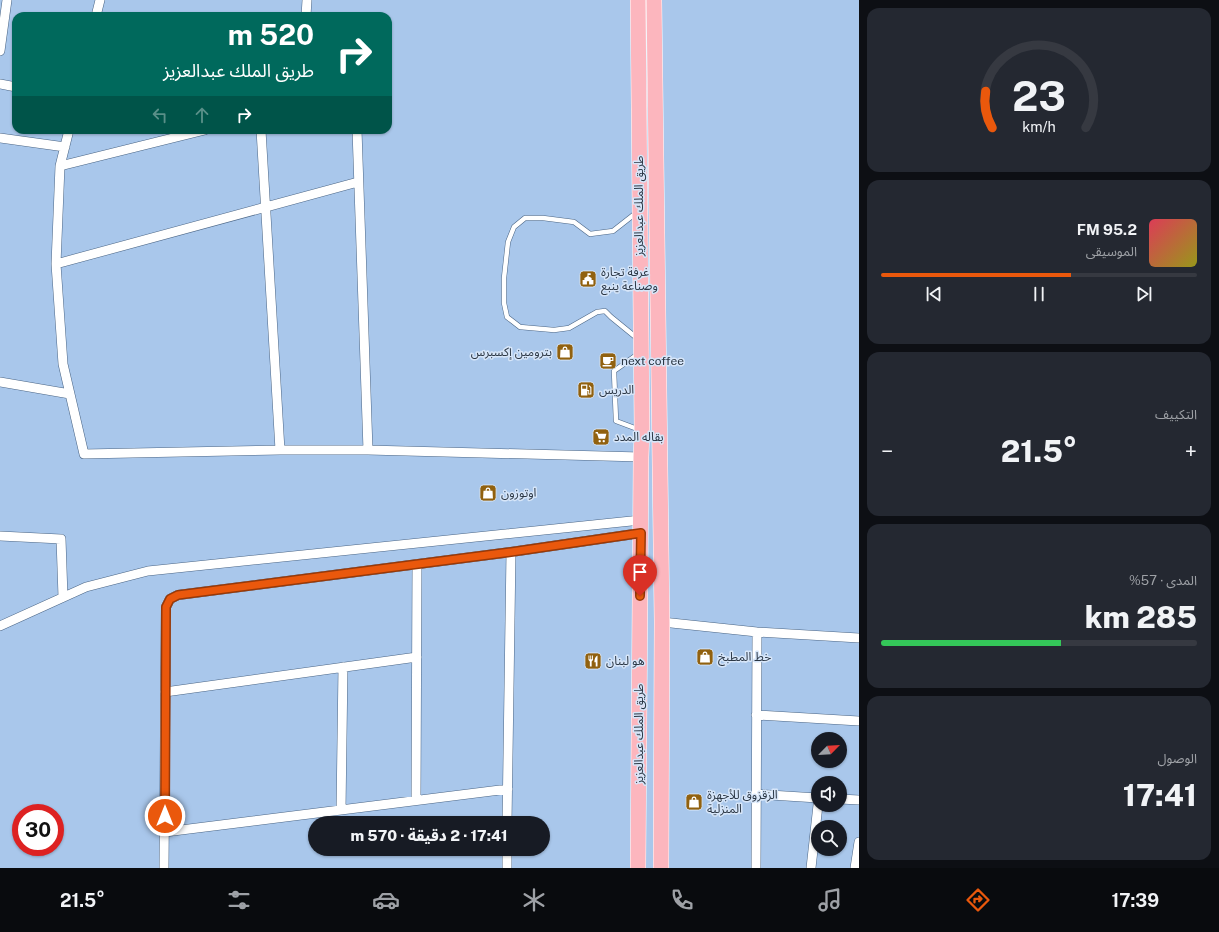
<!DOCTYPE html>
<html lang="ar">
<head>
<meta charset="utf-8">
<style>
	body { margin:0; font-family:"Public Sans","Noto Sans Arabic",sans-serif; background:#242831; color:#f1f3f6; direction:rtl; height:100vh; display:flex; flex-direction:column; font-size:15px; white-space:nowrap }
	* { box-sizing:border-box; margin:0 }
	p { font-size:13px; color:#9ea1a6 }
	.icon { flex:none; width:22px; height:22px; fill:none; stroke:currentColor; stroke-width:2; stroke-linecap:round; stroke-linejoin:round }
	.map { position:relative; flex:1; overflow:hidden; direction:ltr }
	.panel { display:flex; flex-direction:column; gap:8px; padding:8px; background:#0d0f14; width:360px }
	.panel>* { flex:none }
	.banner { position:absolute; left:12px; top:12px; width:380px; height:122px; border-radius:12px; box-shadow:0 1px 3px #0004; direction:rtl; background:#00695c; color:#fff; overflow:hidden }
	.needle { width:26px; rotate:66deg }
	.controls { position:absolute; left:811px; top:732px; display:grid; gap:8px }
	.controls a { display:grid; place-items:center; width:36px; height:36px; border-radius:50%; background:#171b24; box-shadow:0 1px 3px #0004; font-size:20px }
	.speed { position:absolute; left:12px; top:804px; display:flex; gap:8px; font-size:20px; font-weight:700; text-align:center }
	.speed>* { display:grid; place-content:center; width:52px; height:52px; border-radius:50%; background:#171b24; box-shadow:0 1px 3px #0004; line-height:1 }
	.speed .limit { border:6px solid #d22; background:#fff; color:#111 }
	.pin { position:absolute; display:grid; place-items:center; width:34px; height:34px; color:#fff; margin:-41px -17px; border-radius:50% 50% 50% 0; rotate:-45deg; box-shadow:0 0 4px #0007 }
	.pin .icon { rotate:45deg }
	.me { position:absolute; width:44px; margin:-22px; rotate:0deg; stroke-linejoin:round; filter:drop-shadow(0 0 3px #0008) }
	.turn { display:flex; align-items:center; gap:14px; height:84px; padding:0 12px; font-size:18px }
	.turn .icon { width:52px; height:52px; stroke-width:2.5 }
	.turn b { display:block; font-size:28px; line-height:34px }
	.lanes { display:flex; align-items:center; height:38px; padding:0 12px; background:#0003; justify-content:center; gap:20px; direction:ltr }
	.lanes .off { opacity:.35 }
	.big { font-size:30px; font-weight:800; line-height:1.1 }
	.panel .widget { flex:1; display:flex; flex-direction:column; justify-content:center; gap:6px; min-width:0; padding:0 14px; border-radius:12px; background:#242831 }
	.panel .dial { align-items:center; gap:0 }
	.dial svg { height:104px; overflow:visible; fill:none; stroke:#363941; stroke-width:7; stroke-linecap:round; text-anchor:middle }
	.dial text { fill:#f1f3f6; stroke:none }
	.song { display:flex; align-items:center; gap:12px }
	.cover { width:48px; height:48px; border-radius:6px; background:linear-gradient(135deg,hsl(350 70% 55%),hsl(60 70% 35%)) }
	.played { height:4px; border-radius:2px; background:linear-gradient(90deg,#ea580c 60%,#363941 60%) }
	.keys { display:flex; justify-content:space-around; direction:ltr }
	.heat { display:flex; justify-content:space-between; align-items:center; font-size:22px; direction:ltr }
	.charge { height:6px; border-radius:3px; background:linear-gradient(90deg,#34c759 57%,#363941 0) }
	.trip { position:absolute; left:308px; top:816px; width:242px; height:40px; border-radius:20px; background:#171b24; box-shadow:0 1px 3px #0004; font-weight:800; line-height:40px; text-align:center; direction:rtl }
	.dock { display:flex; height:64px; justify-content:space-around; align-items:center; background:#090b0e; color:#9ea1a6 }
	.dock .icon { width:28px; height:28px }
	.dock .active { color:#ea580c }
	.dock b { font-size:18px; color:#f1f3f6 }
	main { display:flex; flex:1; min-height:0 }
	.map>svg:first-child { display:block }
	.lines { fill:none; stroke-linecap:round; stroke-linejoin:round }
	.service-casing { stroke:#4a6585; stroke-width:5.5 }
	.minor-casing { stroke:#4a6585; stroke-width:10 }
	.trunk-casing { stroke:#fff; stroke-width:16 }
	.service { stroke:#fff; stroke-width:4.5 }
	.minor { stroke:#fff; stroke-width:9 }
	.trunk { stroke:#fcb6be; stroke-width:15 }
	.route-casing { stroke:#983908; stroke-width:10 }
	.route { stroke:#ea580c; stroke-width:7 }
	.labels { text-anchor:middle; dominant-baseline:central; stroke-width:3; stroke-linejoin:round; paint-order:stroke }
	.street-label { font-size:12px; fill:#2b3745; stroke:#d7e6f9 }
	.poi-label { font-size:12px; fill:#2b3745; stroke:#d7e6f9; text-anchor:start }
</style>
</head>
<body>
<main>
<section class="panel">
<div class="widget dial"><svg viewBox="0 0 100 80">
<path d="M14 69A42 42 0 1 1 86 69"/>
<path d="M14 69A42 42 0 0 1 9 41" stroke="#ea580c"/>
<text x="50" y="56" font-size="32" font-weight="700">23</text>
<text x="50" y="72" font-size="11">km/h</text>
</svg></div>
<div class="widget">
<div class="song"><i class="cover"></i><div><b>95.2 FM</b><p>الموسيقى</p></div></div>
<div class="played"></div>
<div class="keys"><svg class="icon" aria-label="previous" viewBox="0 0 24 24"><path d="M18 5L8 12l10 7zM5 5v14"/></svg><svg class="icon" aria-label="pause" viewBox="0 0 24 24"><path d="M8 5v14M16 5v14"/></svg><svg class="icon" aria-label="next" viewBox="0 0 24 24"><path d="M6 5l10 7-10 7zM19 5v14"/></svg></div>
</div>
<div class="widget"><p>التكييف</p>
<div class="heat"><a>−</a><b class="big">21.5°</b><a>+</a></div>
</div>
<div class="widget"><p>المدى · 57%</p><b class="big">285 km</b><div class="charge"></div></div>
<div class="widget"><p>الوصول</p><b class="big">17:41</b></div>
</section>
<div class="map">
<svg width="859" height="868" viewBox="0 0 859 868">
	<rect width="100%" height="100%" fill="#a9c7eb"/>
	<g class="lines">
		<g class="service-casing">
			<path id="service" d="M 636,213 L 613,231 L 590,234 L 574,222 L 543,218 L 525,218 L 514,227 L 508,242 L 504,278 L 504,303 L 507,317 L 520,327 L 554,330 L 569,328 L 597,312 L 605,311 L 611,317 L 638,339
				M 638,354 L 614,371 L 616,421 L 640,430"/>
		</g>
		<g class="minor-casing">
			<path id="minor" d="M 96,16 L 100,0
				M 306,16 L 307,0
				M 0,51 L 7,0
				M 0,84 L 16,87
				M 69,130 L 60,166 L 56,264 L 63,364 L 84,454 L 280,450 L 368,450 L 641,457
				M 261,130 L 280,450
				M 357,130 L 368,450
				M 0,138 L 65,147
				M 60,166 L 205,130
				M 56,264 L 358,182
				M 0,382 L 70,394
				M 0,536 L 61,539 L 63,597
				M 662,622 L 757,632 L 859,638
				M 0,626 L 86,587 L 148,571 L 641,520
				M 165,692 L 417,657
				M 756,715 L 859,721
				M 756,794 L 818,798
				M 840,799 L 859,800
				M 416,800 L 417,564
				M 341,810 L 343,667
				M 507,823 L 511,552
				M 165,832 L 508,789
				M 164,868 L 166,607 L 170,599 L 178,595 L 511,552 L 641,533
				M 507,868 L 507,849
				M 756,868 L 757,632
				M 811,868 L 818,805
				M 855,868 L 859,842"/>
		</g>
		<g class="trunk-casing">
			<path id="trunk" d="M 638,0 L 642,431 L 641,457 L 638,868
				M 654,0 L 662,622 L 661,868"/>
		</g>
		<use href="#service" class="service"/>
		<use href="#minor" class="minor"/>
		<use href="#trunk" class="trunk"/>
	</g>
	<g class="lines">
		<g class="route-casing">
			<path id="route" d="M 165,816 L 166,607 L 170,599 L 178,595 L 511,552 L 641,533 L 640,596"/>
		</g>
		<use href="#route" class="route"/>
	</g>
	<defs>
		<g id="civic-square" transform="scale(0.9)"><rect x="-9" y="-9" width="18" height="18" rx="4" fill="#91610f" stroke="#d7e6f9"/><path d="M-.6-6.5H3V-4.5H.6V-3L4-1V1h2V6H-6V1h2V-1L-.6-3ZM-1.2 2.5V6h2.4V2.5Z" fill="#fff"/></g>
		<g id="shop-square" transform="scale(0.9)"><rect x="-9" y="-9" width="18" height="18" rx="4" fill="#91610f" stroke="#d7e6f9"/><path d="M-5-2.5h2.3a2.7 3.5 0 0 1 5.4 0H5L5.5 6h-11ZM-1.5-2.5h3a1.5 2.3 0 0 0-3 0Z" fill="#fff"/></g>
		<g id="cafe-square" transform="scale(0.9)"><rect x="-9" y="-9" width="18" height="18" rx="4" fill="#91610f" stroke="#d7e6f9"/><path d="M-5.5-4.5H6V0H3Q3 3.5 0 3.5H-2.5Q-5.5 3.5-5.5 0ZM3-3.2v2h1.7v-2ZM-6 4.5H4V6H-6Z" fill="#fff"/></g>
		<g id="fuel-square" transform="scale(0.9)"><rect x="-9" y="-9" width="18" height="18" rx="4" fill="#91610f" stroke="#d7e6f9"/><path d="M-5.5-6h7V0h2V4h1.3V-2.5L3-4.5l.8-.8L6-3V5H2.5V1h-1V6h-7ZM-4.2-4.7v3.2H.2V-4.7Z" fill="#fff"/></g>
		<g id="supermarket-square" transform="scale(0.9)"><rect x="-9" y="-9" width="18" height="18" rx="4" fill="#91610f" stroke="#d7e6f9"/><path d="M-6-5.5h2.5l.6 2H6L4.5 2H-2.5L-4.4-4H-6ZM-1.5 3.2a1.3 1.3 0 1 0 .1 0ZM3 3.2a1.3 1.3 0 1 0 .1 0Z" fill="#fff"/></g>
		<g id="restaurant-square" transform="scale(0.9)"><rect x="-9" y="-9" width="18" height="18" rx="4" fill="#91610f" stroke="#d7e6f9"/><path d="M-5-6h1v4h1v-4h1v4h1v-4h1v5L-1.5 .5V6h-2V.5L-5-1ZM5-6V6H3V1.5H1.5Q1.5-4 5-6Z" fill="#fff"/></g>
	</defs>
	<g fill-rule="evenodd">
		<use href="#civic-square" x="588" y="279"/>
		<use href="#shop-square" x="565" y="352"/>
		<use href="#cafe-square" x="608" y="361"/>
		<use href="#fuel-square" x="586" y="390"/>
		<use href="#supermarket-square" x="601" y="437"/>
		<use href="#shop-square" x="488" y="493"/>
		<use href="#shop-square" x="705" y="657"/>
		<use href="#restaurant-square" x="593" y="661"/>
		<use href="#shop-square" x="694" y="802"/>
	</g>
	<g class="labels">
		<g class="street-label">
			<text transform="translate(639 206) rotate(-90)">طريق الملك عبدالعزيز</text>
			<text transform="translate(639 734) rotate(-90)">طريق الملك عبدالعزيز</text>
		</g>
		<g class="poi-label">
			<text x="601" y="272">غرفة تجارة<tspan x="601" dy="14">وصناعة ينبع</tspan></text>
			<text x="552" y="352" text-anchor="end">بترومين إكسبرس</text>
			<text x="621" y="361">next coffee</text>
			<text x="599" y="390">الدريس</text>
			<text x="614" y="437">بقاله المدد</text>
			<text x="501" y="493">اوتوزون</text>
			<text x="718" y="657">خط المطبخ</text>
			<text x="606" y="661">هو لبنان</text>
			<text x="707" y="795">الزقزوق للأجهزة<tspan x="707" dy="14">المنزلية</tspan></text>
		</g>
	</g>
</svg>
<div class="controls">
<a><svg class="needle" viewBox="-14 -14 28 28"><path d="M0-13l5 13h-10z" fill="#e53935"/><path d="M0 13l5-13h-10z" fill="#9ea1a6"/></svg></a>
<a><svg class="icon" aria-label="sound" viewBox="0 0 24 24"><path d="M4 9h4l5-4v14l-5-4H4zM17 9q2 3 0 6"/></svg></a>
<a><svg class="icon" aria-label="search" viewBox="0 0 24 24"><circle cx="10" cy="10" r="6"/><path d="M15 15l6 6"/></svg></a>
</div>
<div class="speed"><div class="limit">30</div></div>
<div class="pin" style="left:640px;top:596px;background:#d93025"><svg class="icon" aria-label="arrive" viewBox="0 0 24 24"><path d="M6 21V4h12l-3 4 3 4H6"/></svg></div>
<svg class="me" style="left:165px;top:816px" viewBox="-20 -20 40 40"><circle r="17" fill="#ea580c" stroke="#fff" stroke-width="3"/><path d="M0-11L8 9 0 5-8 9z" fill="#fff"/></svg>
<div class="trip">17:41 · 2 دقيقة · 570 m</div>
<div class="banner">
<div class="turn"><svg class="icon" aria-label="right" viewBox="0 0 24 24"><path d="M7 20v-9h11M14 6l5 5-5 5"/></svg><div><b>520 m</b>طريق الملك عبدالعزيز</div></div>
<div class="lanes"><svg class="icon off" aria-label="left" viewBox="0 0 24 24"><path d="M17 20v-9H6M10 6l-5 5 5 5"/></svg><svg class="icon off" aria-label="ahead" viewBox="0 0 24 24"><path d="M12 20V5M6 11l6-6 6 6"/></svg><svg class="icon" aria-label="right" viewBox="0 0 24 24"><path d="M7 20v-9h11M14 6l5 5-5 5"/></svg></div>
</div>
</div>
</main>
<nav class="dock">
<b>17:39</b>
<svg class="icon active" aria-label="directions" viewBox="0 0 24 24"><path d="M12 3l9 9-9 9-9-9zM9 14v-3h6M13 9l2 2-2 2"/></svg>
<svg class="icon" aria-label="music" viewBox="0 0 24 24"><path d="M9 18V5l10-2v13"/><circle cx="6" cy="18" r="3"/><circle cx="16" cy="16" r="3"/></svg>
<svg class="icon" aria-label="phone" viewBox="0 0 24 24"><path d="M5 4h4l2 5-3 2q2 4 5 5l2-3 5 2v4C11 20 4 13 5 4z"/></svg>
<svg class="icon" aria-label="climate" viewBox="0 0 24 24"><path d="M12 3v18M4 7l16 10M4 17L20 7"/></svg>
<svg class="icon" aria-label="car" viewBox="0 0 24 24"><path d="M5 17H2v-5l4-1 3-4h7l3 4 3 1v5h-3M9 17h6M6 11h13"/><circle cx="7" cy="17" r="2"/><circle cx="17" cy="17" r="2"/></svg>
<svg class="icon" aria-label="filters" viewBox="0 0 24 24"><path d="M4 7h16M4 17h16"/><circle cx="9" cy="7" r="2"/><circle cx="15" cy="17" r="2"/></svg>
<b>21.5°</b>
</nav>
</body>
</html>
